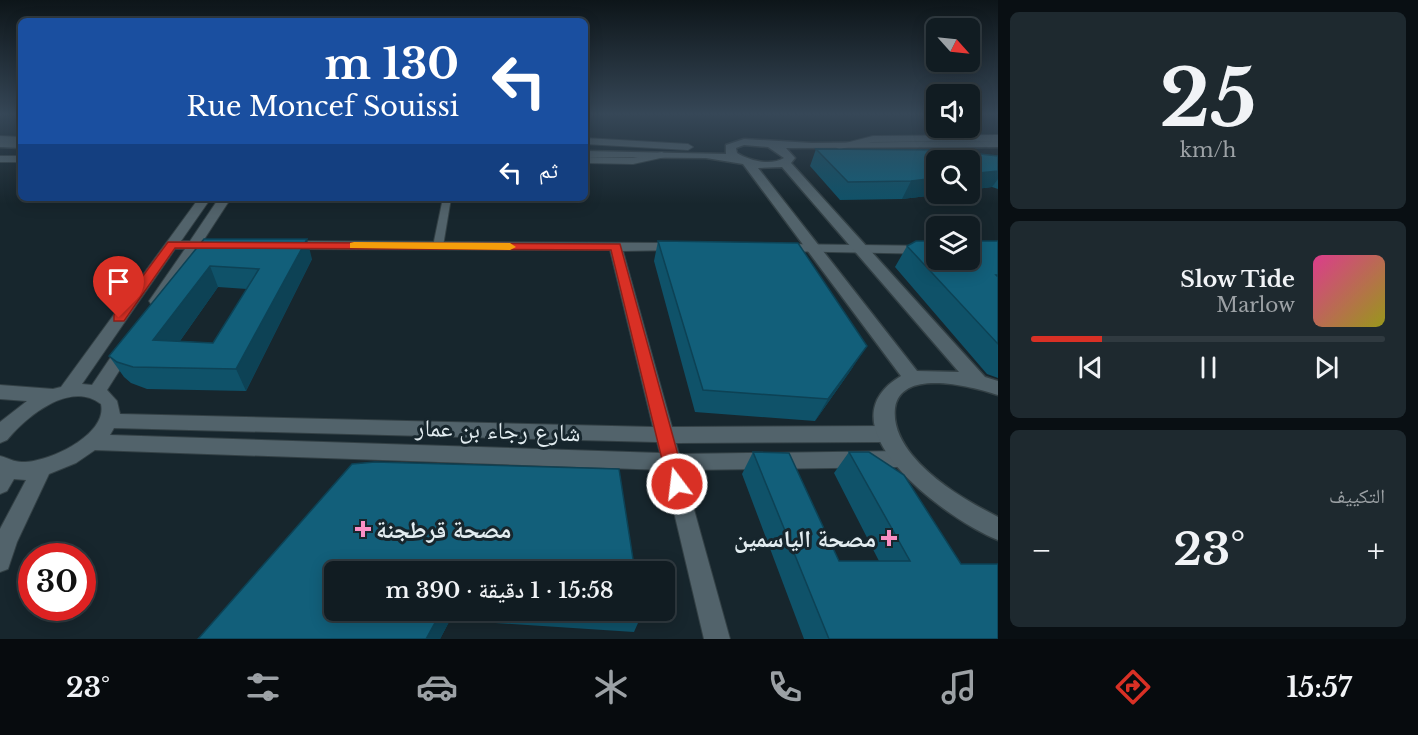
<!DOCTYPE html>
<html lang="ar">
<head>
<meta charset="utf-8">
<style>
	body { margin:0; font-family:"Libre Baskerville","Noto Naskh Arabic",serif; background:#1e292f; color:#f1f3f6; direction:rtl; height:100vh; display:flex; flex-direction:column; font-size:22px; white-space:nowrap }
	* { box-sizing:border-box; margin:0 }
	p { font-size:20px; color:#9ca1a5 }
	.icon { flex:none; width:33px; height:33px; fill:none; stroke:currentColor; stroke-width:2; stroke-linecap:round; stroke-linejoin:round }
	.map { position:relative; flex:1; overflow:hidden; direction:ltr }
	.details { display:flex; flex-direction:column; gap:12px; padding:12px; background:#090f13; width:420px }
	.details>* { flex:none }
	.top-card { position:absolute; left:18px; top:18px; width:570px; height:183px; border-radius:9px; box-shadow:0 3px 15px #0003,0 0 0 2px #303a40; direction:rtl; background:#1a4fa0; color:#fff; overflow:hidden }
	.needle { width:39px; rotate:117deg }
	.buttons { position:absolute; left:926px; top:18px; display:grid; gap:12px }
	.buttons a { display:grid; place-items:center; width:54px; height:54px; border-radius:9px; background:#111c22; box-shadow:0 3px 15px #0003,0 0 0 2px #303a40; font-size:30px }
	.speed { position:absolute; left:18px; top:543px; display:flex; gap:12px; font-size:30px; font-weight:700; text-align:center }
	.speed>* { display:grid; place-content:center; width:78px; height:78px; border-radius:50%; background:#111c22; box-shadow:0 3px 15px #0003,0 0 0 2px #303a40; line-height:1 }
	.speed .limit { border:9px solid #d22; background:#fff; color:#111 }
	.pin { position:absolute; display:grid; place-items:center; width:51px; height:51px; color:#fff; margin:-62px -26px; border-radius:50% 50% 50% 0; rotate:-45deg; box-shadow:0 0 6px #0007 }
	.pin .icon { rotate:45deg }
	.me { position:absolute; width:66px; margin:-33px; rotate:345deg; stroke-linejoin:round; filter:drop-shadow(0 0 4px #0008) }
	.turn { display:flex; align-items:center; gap:21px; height:126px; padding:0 30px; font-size:27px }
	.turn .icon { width:78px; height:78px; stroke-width:2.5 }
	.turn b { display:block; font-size:42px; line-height:51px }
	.then { display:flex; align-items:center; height:57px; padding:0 30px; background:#0003; gap:12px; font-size:22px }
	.big { font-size:45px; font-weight:600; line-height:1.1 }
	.details .card { flex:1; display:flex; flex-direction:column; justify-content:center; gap:9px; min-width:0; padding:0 21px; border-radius:9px; background:#1e292f }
	.details .dial { align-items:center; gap:0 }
	.dial b { font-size:78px; line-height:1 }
	.song { display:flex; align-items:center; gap:18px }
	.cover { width:72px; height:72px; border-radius:9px; background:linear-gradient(135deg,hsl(330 70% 55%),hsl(60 70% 35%)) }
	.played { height:6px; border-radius:3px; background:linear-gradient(90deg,#d93025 20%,#303a40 20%) }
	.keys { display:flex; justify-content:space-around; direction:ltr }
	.heat { display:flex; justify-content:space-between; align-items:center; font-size:33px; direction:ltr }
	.trip { position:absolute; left:324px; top:561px; width:351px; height:60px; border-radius:9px; background:#111c22; box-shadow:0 3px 15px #0003,0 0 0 2px #303a40; font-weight:600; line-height:60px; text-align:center; direction:rtl }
	.tab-bar { display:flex; height:96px; justify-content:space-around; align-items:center; background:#070b0e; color:#9ca1a5 }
	.tab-bar .icon { width:42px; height:42px }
	.tab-bar .active { color:#d93025 }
	.tab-bar b { font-size:27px; color:#f1f3f6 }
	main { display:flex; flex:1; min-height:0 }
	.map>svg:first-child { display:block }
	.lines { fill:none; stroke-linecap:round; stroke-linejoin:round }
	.pedestrian-casing { stroke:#334045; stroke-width:2 }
	.minor-casing { stroke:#334045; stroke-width:2 }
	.tertiary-casing { stroke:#334045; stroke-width:3 }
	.pedestrian { fill:#52636b; fill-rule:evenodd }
	.minor { fill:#52636b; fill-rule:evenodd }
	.tertiary { fill:#52636b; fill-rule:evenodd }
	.wall { fill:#0f5269; fill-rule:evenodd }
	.shaded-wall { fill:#0d4255 }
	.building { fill:#125f7a; stroke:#0d4255; stroke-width:1.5; fill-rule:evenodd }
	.route { fill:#d93025; stroke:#8d1f18; stroke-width:1.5 }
	.slow { fill:#f59e0b }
	.poi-dot { fill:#fb8fc5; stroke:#17262d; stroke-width:2 }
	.labels { text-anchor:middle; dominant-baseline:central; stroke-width:6; stroke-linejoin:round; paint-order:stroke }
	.near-street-label { font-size:24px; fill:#e2ecf0; stroke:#17262d }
	.near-poi-label { font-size:24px; font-weight:bold; fill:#e2ecf0; stroke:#17262d; text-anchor:start }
</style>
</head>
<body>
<main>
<section class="details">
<div class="card dial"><b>25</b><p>km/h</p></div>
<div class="card">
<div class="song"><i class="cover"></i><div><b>Slow Tide</b><p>Marlow</p></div></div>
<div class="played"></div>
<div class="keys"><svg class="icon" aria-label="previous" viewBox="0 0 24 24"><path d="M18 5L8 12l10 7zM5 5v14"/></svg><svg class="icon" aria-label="pause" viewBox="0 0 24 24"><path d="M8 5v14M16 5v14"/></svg><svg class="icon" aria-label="next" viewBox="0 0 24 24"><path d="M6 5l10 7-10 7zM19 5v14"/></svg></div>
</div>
<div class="card"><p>التكييف</p>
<div class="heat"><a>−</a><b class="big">23°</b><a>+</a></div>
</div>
</section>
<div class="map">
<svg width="998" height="639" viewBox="0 0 998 639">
	<rect width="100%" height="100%" fill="#17262d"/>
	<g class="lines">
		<g class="pedestrian-casing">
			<path id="pedestrian" d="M 443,198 L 451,198 L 443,246 L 438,249 L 433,246 Z"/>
		</g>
		<g class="minor-casing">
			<path id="minor" d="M 998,135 L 998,141 L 873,142 L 839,149 L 834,146 L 873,136 Z
				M 0,136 L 21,137 L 21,143 L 0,142 Z
				M 585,138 L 688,144 L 693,147 L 688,150 L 585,144 Z
				M 662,152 L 667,155 L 665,157 L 633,164 L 585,163 L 585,157 L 633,158 Z
				M 0,156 L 21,156 L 21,162 L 0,162 Z
				M 199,198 L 211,198 L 181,241 L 190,241 L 219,198 L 231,198 L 203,241 L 219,240 L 225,244 L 219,248 L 198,248 L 161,304 L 151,304 L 149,301 L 185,249 L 175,249 L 82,384 L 92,385 L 119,345 L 131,345 L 133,349 L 107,390 L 117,401 L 120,414 L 653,427 L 610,250 L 288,249 L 282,245 L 288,241 L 675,243 L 681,247 L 679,250 L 623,251 L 672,427 L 888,426 L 895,429 L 897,434 L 895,439 L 888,442 L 676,443 L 679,454 L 902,451 L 909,453 L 912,459 L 909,465 L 902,467 L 683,470 L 730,639 L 704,639 L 664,470 L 95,450 L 76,463 L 49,474 L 17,542 L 8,569 L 0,572 L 0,529 L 26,480 L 14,479 L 7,491 L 0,494 L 0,456 C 8,458 14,462 22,462 C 47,463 108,435 101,404 C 70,380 26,417 7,440 L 0,443 L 0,422 L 27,401 L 0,399 L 0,385 L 53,389 L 61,387 ZM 114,428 L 657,442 L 660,453 L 110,435 Z
				M 783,244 L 936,246 L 936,254 L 778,251 L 778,245 Z"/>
		</g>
		<g class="tertiary-casing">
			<path id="tertiary" d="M 744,139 L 812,143 L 998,141 L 998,147 L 786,148 L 795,158 L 791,163 L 985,377 L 998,381 L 998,395 C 973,387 901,367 895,408 C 893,426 901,441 912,455 C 934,482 967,501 998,517 L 998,540 C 951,522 816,426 901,376 L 743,164 L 706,158 L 585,157 L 585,151 L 726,154 L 726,145 ZM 744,145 L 768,147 L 784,158 C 771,166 750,161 737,153 L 736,148 ZM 782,167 L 959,372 L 917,371 L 758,168 Z
				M 0,141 L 21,142 L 21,148 L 0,147 Z"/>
		</g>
		<use href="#pedestrian" class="pedestrian"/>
		<use href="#minor" class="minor"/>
		<use href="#tertiary" class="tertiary"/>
	</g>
	<path class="wall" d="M 816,149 L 998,156 L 998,189 L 992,187 L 936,194 L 944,194 L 902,199 L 840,200 L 810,166 Z
		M 238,198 L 258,198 L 257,200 L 238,200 Z
		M 204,239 L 312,259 L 246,391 L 147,389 L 131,383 L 124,377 L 109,356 ZM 218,287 L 247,289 L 213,343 L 180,341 Z
		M 658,241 L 853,367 L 815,421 L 695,412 L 654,261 Z
		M 998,241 L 998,378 L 987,374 L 895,267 L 907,246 Z
		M 753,452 L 839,561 L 879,561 L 834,473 L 849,452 L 961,564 L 998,639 L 804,639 L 742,474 Z
		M 334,610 L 641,610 L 642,614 L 634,632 L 450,620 L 440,639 L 198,639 Z"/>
	<path class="shaded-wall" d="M 998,171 L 998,179 L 992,187 L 969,190 L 969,174 Z
		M 936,178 L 936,194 L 944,194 L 902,199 L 911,181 Z
		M 307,239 L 312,259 L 246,391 L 236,369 Z
		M 210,266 L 218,287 L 165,362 L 153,340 Z
		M 867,346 L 853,367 L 815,421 L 828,399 Z
		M 442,610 L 449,610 L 450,620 L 440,639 L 426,639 Z"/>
	<path class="building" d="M 816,149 L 944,150 L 998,156 L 998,171 L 969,174 L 969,160 L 936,160 L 936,178 L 911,181 L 848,182 Z
		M 204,239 L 307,239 L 236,369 L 133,367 L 117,362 L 109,356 ZM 210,266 L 259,269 L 213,343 L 153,340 Z
		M 658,241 L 798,243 L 867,346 L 828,399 L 703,390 Z
		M 916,241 L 936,241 L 936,260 L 969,260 L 969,241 L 998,241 L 998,275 L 996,275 L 998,277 L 998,344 L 907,246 Z
		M 753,452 L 789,453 L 839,561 L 910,561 L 849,452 L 869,452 L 904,475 L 961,564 L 998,564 L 998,639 L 829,639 Z
		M 375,462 L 619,469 L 635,572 L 334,572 L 334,610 L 442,610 L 426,639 L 198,639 L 352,464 Z
		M 587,610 L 641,610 L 642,614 Z"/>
	<linearGradient id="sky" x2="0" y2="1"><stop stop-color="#0d1519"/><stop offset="0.56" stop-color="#364757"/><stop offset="1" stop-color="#364757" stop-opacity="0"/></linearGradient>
	<rect width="998" height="204" fill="url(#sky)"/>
	<path class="route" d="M 168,242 L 620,244 L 686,484 L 683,490 L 677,492 L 670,490 L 668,484 L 611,250 L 175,248 L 124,321 L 114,321 L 114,315 Z"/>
	<path class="slow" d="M 354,242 L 510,243 L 516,247 L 510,250 L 350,248 L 350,243 Z"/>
	<g class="poi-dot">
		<path d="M360 520h6v6h6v6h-6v6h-6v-6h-6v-6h6z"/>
		<path d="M886 529h6v6h6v6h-6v6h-6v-6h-6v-6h6z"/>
	</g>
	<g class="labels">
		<g class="near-street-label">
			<text transform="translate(498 430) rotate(2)">شارع رجاء بن عمار</text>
		</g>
		<g class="near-poi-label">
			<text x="376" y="529">مصحة قرطجنة</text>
			<text x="876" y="538" text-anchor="end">مصحة الياسمين</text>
		</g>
	</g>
</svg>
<div class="buttons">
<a><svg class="needle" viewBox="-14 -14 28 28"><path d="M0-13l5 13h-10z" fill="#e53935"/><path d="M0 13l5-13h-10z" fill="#9ca1a5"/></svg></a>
<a><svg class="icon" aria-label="sound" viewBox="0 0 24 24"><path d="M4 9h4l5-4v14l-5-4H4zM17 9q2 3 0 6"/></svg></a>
<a><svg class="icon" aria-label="search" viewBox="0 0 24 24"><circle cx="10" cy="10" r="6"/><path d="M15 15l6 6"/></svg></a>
<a><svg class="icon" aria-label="layers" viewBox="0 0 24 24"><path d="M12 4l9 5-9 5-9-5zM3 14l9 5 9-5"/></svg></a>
</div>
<div class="speed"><div class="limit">30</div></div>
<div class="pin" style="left:119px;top:318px;background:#d93025"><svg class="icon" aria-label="arrive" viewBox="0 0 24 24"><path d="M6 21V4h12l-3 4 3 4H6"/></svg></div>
<svg class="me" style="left:677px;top:484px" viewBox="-20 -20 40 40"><circle r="17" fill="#d93025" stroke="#fff" stroke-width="3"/><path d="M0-11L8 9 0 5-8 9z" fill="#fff"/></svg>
<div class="trip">15:58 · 1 دقيقة · 390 m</div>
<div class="top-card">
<div class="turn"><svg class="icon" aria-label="left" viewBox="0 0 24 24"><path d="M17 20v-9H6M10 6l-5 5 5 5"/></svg><div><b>130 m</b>Rue Moncef Souissi</div></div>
<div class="then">ثم<svg class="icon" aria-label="left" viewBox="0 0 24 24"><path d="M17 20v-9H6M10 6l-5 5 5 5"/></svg></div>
</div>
</div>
</main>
<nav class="tab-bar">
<b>15:57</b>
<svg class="icon active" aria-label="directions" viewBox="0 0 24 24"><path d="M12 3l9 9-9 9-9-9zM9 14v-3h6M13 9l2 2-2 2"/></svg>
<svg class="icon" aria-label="music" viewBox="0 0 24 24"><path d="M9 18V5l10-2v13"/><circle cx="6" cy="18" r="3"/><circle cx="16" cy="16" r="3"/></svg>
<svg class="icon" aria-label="phone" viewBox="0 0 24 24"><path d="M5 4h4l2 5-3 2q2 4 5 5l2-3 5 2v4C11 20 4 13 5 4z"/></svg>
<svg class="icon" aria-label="climate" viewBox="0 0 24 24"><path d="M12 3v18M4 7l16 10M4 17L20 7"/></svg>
<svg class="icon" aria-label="car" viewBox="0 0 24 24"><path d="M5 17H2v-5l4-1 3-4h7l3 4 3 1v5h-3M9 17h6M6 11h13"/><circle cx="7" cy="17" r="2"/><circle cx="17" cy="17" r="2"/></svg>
<svg class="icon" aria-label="filters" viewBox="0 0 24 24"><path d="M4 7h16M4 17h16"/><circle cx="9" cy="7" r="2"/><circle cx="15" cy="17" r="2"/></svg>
<b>23°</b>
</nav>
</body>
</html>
